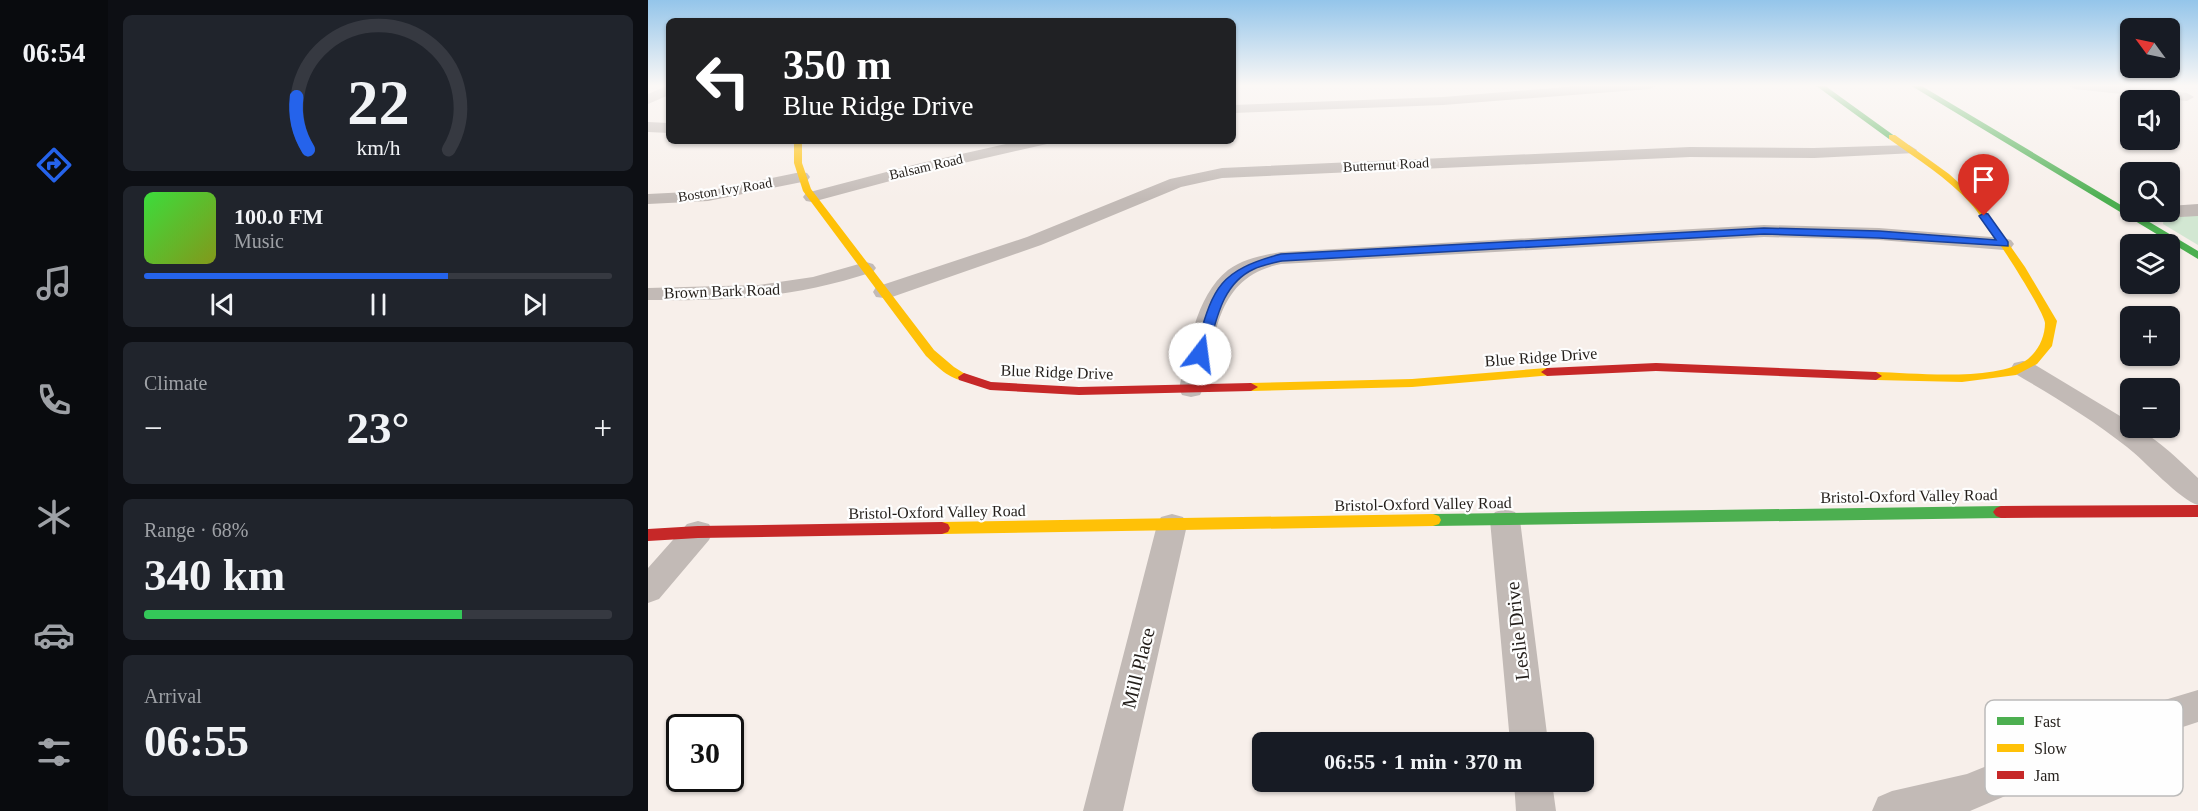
<!DOCTYPE html>
<html lang="en">
<head>
<meta charset="utf-8">
<style>
	body { margin:0; font-family:Georgia,serif; background:#20242c; color:#f1f3f6; height:100vh; display:flex; flex-direction:column; font-size:22px; white-space:nowrap }
	* { box-sizing:border-box; margin:0 }
	p { font-size:20px; color:#9ea1a6 }
	.icon { flex:none; width:33px; height:33px; fill:none; stroke:currentColor; stroke-width:2; stroke-linecap:round; stroke-linejoin:round }
	.map { position:relative; flex:1; overflow:hidden }
	.details { display:flex; flex-direction:column; gap:15px; padding:15px; background:#0d0f14; width:540px }
	.details>* { flex:none }
	.guide { position:absolute; left:18px; top:18px; width:570px; height:126px; border-radius:9px; box-shadow:0 2px 4px #0004; background:#202124; color:#fff; overflow:hidden }
	.needle { width:39px; rotate:303deg }
	.controls { position:absolute; left:1472px; top:18px; display:grid; gap:12px }
	.controls a { display:grid; place-items:center; width:60px; height:60px; border-radius:9px; background:#171b24; box-shadow:0 2px 4px #0004; font-size:30px }
	.speed { position:absolute; left:18px; top:714px; display:flex; gap:12px; font-size:30px; font-weight:700; text-align:center }
	.speed>* { display:grid; place-content:center; width:78px; height:78px; border-radius:50%; background:#171b24; box-shadow:0 2px 4px #0004; line-height:1 }
	.speed .limit { border:3px solid #111; border-radius:9px; background:#fff; color:#111 }
	.pin { position:absolute; display:grid; place-items:center; width:51px; height:51px; color:#fff; margin:-62px -26px; border-radius:50% 50% 50% 0; rotate:-45deg; box-shadow:0 0 6px #0007 }
	.pin .icon { rotate:45deg }
	.me { position:absolute; width:66px; margin:-33px; rotate:15deg; stroke-linejoin:round; filter:drop-shadow(0 0 4px #0008) }
	.turn { display:flex; align-items:center; gap:21px; height:126px; padding:0 18px; font-size:27px }
	.turn .icon { width:78px; height:78px; stroke-width:2.5 }
	.turn b { display:block; font-size:42px; line-height:51px }
	.big { font-size:45px; font-weight:700; line-height:1.1 }
	.details .tile { flex:1; display:flex; flex-direction:column; justify-content:center; gap:9px; min-width:0; padding:0 21px; border-radius:9px; background:#20242c }
	.details .dial { align-items:center; gap:0 }
	.dial svg { height:156px; overflow:visible; fill:none; stroke:#363941; stroke-width:7; stroke-linecap:round; text-anchor:middle }
	.dial text { fill:#f1f3f6; stroke:none }
	.song { display:flex; align-items:center; gap:18px }
	.cover { width:72px; height:72px; border-radius:9px; background:linear-gradient(135deg,hsl(120 70% 55%),hsl(70 70% 35%)) }
	.played { height:6px; border-radius:3px; background:linear-gradient(90deg,#2563eb 65%,#363941 65%) }
	.keys { display:flex; justify-content:space-around; direction:ltr }
	.heat { display:flex; justify-content:space-between; align-items:center; font-size:33px; direction:ltr }
	.charge { height:9px; border-radius:4px; background:linear-gradient(90deg,#34c759 68%,#363941 0) }
	.trip { position:absolute; left:604px; top:732px; width:342px; height:60px; border-radius:9px; background:#171b24; box-shadow:0 2px 4px #0004; font-weight:700; line-height:60px; text-align:center }
	main { display:flex; flex:1; min-height:0 }
	.dock { display:flex; flex-direction:column; width:108px; justify-content:space-around; align-items:center; background:#090b0e; color:#9ea1a6 }
	.dock .icon { width:42px; height:42px }
	.dock .on { color:#2563eb }
	.dock b { font-size:27px; color:#f1f3f6 }
	.map>svg:first-child { display:block }
	.green { fill:#d2e7d2 }
	.lines { fill:none; stroke-linecap:round; stroke-linejoin:round }
	.street { fill:#c2bab6; fill-rule:evenodd }
	.fast { fill:#4caf50; fill-rule:evenodd }
	.slow { fill:#ffc107; fill-rule:evenodd }
	.jam { fill:#c62828; fill-rule:evenodd }
	.route { fill:#2563eb; stroke:#184099; stroke-width:1.5 }
	.labels { text-anchor:middle; dominant-baseline:central; stroke-width:4.5; stroke-linejoin:round; paint-order:stroke }
	.far-street-label { font-size:14px; fill:#231e1a; stroke:#fefefe }
	.street-label { font-size:16px; fill:#231e1a; stroke:#fefefe }
	.near-street-label { font-size:20px; fill:#231e1a; stroke:#fefefe }
	.key { fill:#fefefe; stroke:#bcbbba; stroke-width:1.5 }
	.key-label { font-size:16px; fill:#231e1a }
</style>
</head>
<body>
<main>
<nav class="dock">
<b>06:54</b>
<svg class="icon on" aria-label="directions" viewBox="0 0 24 24"><path d="M12 3l9 9-9 9-9-9zM9 14v-3h6M13 9l2 2-2 2"/></svg>
<svg class="icon" aria-label="music" viewBox="0 0 24 24"><path d="M9 18V5l10-2v13"/><circle cx="6" cy="18" r="3"/><circle cx="16" cy="16" r="3"/></svg>
<svg class="icon" aria-label="phone" viewBox="0 0 24 24"><path d="M5 4h4l2 5-3 2q2 4 5 5l2-3 5 2v4C11 20 4 13 5 4z"/></svg>
<svg class="icon" aria-label="climate" viewBox="0 0 24 24"><path d="M12 3v18M4 7l16 10M4 17L20 7"/></svg>
<svg class="icon" aria-label="car" viewBox="0 0 24 24"><path d="M5 17H2v-5l4-1 3-4h7l3 4 3 1v5h-3M9 17h6M6 11h13"/><circle cx="7" cy="17" r="2"/><circle cx="17" cy="17" r="2"/></svg>
<svg class="icon" aria-label="filters" viewBox="0 0 24 24"><path d="M4 7h16M4 17h16"/><circle cx="9" cy="7" r="2"/><circle cx="15" cy="17" r="2"/></svg>
</nav>
<section class="details">
<div class="tile dial"><svg viewBox="0 0 100 80">
<path d="M14 69A42 42 0 1 1 86 69"/>
<path d="M14 69A42 42 0 0 1 8 42" stroke="#2563eb"/>
<text x="50" y="56" font-size="32" font-weight="700">22</text>
<text x="50" y="72" font-size="11">km/h</text>
</svg></div>
<div class="tile">
<div class="song"><i class="cover"></i><div><b>100.0 FM</b><p>Music</p></div></div>
<div class="played"></div>
<div class="keys"><svg class="icon" aria-label="previous" viewBox="0 0 24 24"><path d="M18 5L8 12l10 7zM5 5v14"/></svg><svg class="icon" aria-label="pause" viewBox="0 0 24 24"><path d="M8 5v14M16 5v14"/></svg><svg class="icon" aria-label="next" viewBox="0 0 24 24"><path d="M6 5l10 7-10 7zM19 5v14"/></svg></div>
</div>
<div class="tile"><p>Climate</p>
<div class="heat"><a>−</a><b class="big">23°</b><a>+</a></div>
</div>
<div class="tile"><p>Range · 68%</p><b class="big">340 km</b><div class="charge"></div></div>
<div class="tile"><p>Arrival</p><b class="big">06:55</b></div>
</section>
<div class="map">
<svg width="1550" height="811" viewBox="0 0 1550 811">
	<rect width="100%" height="100%" fill="#f7efea"/>
	<path class="green" d="M 1550,215 L 1550,245 L 1515,224 L 1516,218 Z"/>
	<g class="lines">
		<path class="street" d="M 21,85 L 21,95 L 0,104 L 0,94 Z
			M 945,85 L 1009,85 L 1002,89 L 795,105 L 585,113 L 585,105 L 795,97 Z
			M 1420,85 L 1468,85 L 1539,93 L 1546,97 L 1539,101 L 1427,89 Z
			M 0,122 L 21,123 L 21,133 L 0,132 Z
			M 371,141 L 401,141 L 399,144 L 272,173 L 164,202 L 158,201 L 155,197 L 158,193 L 269,164 Z
			M 1261,145 L 1269,150 L 1267,153 L 1166,158 L 1042,157 L 574,178 L 533,187 L 393,245 L 244,297 L 236,298 L 228,297 L 225,292 L 228,287 L 379,237 L 522,179 L 574,168 L 1042,147 L 1166,148 Z
			M 153,172 L 159,173 L 162,177 L 159,181 L 60,201 L 0,204 L 0,194 L 60,191 Z
			M 1550,204 L 1550,216 L 1482,220 L 1475,218 L 1473,214 L 1475,210 L 1482,208 L 1482,212 L 1521,212 L 1521,206 Z
			M 1116,225 L 1231,228 L 1356,238 L 1363,240 L 1366,244 L 1363,248 L 1356,250 L 1231,240 L 1116,237 L 633,264 C 568,277 568,334 555,389 L 552,395 L 543,397 L 534,395 L 531,389 C 540,351 547,296 580,270 C 595,259 615,255 633,252 Z
			M 218,262 L 225,264 L 228,268 L 225,272 C 145,298 84,301 0,300 L 0,288 L 111,285 L 165,277 Z
			M 1375,361 L 1384,363 L 1482,422 L 1482,428 C 1500,428 1536,465 1550,478 L 1550,505 C 1532,500 1497,461 1479,447 C 1444,419 1405,396 1366,373 L 1363,368 L 1366,363 Z
			M 857,509 L 867,512 L 872,520 L 900,742 L 862,742 L 842,520 L 847,512 Z
			M 524,514 L 535,517 L 539,525 L 475,811 L 435,811 L 509,525 L 513,517 Z
			M 50,521 L 61,524 L 65,532 L 61,540 L 11,599 L 0,603 L 0,568 L 39,524 Z
			M 1550,690 L 1550,722 L 1465,750 L 1322,811 L 1224,811 L 1230,797 L 1244,791 L 1319,774 L 1460,717 Z
			M 866,782 L 904,782 L 908,811 L 868,811 Z"/>
		<path class="fast" d="M 1167,85 L 1176,85 L 1248,137 L 1241,139 Z
			M 1262,85 L 1272,85 L 1550,251 L 1550,259 Z
			M 1353,506 L 1358,508 L 1361,512 L 1358,516 L 1353,518 L 785,526 L 779,524 L 777,520 L 779,516 L 785,514 Z"/>
		<path class="slow" d="M 1241,135 L 1247,135 L 1301,174 L 1330,200 L 1377,267 L 1409,321 L 1404,346 L 1389,364 L 1368,375 L 1314,382 L 1228,380 L 1222,376 L 1228,372 C 1267,373 1349,382 1380,359 C 1391,350 1397,336 1397,323 C 1396,310 1335,216 1323,204 C 1300,178 1269,159 1241,139 Z
			M 146,141 L 154,141 L 154,163 L 163,189 L 286,350 L 306,367 L 322,377 L 321,380 C 304,383 289,366 278,356 L 155,191 L 146,163 Z
			M 899,368 L 904,369 L 905,372 L 904,375 L 764,387 L 603,391 L 596,387 L 603,383 L 764,379 Z
			M 785,514 L 791,516 L 793,520 L 791,524 L 785,526 L 294,534 L 288,532 L 286,528 L 288,524 L 294,522 Z"/>
		<path class="jam" d="M 1008,363 L 1228,372 L 1234,376 L 1228,380 L 1008,371 L 899,376 L 893,372 L 899,368 Z
			M 316,373 L 343,382 L 431,387 L 603,383 L 610,387 L 603,391 L 431,395 L 342,390 L 311,380 L 310,377 Z
			M 1550,505 L 1550,517 L 1353,518 L 1348,516 L 1345,512 L 1348,508 L 1353,506 Z
			M 294,522 L 300,524 L 302,528 L 300,532 L 294,534 L 50,538 L 0,541 L 0,529 L 50,526 Z"/>
	</g>
	<linearGradient id="sky" x2="0" y2="1"><stop stop-color="#94c5ea"/><stop offset="0.43" stop-color="#fbf8f6"/><stop offset="1" stop-color="#fbf8f6" stop-opacity="0"/></linearGradient>
	<rect width="1550" height="199" fill="url(#sky)"/>
	<path class="route" d="M 1336,213 L 1340,214 L 1360,242 L 1360,246 L 1231,238 L 1116,234 L 634,261 C 625,263 614,265 606,269 C 573,284 568,322 559,354 L 552,357 L 546,354 C 565,292 565,272 633,254 L 1116,228 L 1231,231 L 1348,240 L 1331,216 Z"/>
	<g class="labels">
		<g class="far-street-label">
			<text transform="translate(738 165) rotate(-3)">Butternut Road</text>
			<text transform="translate(278 167) rotate(-13)">Balsam Road</text>
			<text transform="translate(77 190) rotate(-9)">Boston Ivy Road</text>
		</g>
		<g class="street-label">
			<text transform="translate(74 291) rotate(-2)">Brown Bark Road</text>
			<text transform="translate(893 357) rotate(-4)">Blue Ridge Drive</text>
			<text transform="translate(409 372) rotate(2)">Blue Ridge Drive</text>
			<text transform="translate(1261 496) rotate(-1)">Bristol-Oxford Valley Road</text>
			<text transform="translate(775 504) rotate(-1)">Bristol-Oxford Valley Road</text>
			<text transform="translate(289 512) rotate(-1)">Bristol-Oxford Valley Road</text>
		</g>
		<g class="near-street-label">
			<text transform="translate(869 631) rotate(-96)">Leslie Drive</text>
			<text transform="translate(490 668) rotate(-76)">Mill Place</text>
		</g>
	</g>
	<rect x="1337" y="700" width="198" height="96" rx="9" class="key"/>
	<rect x="1349" y="717" width="27" height="8" fill="#4caf50"/>
	<rect x="1349" y="744" width="27" height="8" fill="#ffc107"/>
	<rect x="1349" y="771" width="27" height="8" fill="#c62828"/>
	<g class="key-label">
		<text x="1386" y="727">Fast</text>
		<text x="1386" y="754">Slow</text>
		<text x="1386" y="781">Jam</text>
	</g>
</svg>
<div class="controls">
<a><svg class="needle" viewBox="-14 -14 28 28"><path d="M0-13l5 13h-10z" fill="#e53935"/><path d="M0 13l5-13h-10z" fill="#9ea1a6"/></svg></a>
<a><svg class="icon" aria-label="sound" viewBox="0 0 24 24"><path d="M4 9h4l5-4v14l-5-4H4zM17 9q2 3 0 6"/></svg></a>
<a><svg class="icon" aria-label="search" viewBox="0 0 24 24"><circle cx="10" cy="10" r="6"/><path d="M15 15l6 6"/></svg></a>
<a><svg class="icon" aria-label="layers" viewBox="0 0 24 24"><path d="M12 4l9 5-9 5-9-5zM3 14l9 5 9-5"/></svg></a>
<a>+</a>
<a>−</a>
</div>
<div class="speed"><div class="limit">30</div></div>
<div class="pin" style="left:1336px;top:216px;background:#d93025"><svg class="icon" aria-label="arrive" viewBox="0 0 24 24"><path d="M6 21V4h12l-3 4 3 4H6"/></svg></div>
<svg class="me" style="left:552px;top:354px" viewBox="-20 -20 40 40"><circle r="19" fill="#fff"/><path d="M0-13L10 11 0 6-10 11z" fill="#2563eb"/></svg>
<div class="trip">06:55 · 1 min · 370 m</div>
<div class="guide">
<div class="turn"><svg class="icon" aria-label="left" viewBox="0 0 24 24"><path d="M17 20v-9H6M10 6l-5 5 5 5"/></svg><div><b>350 m</b>Blue Ridge Drive</div></div>
</div>
</div>
</main>
</body>
</html>
